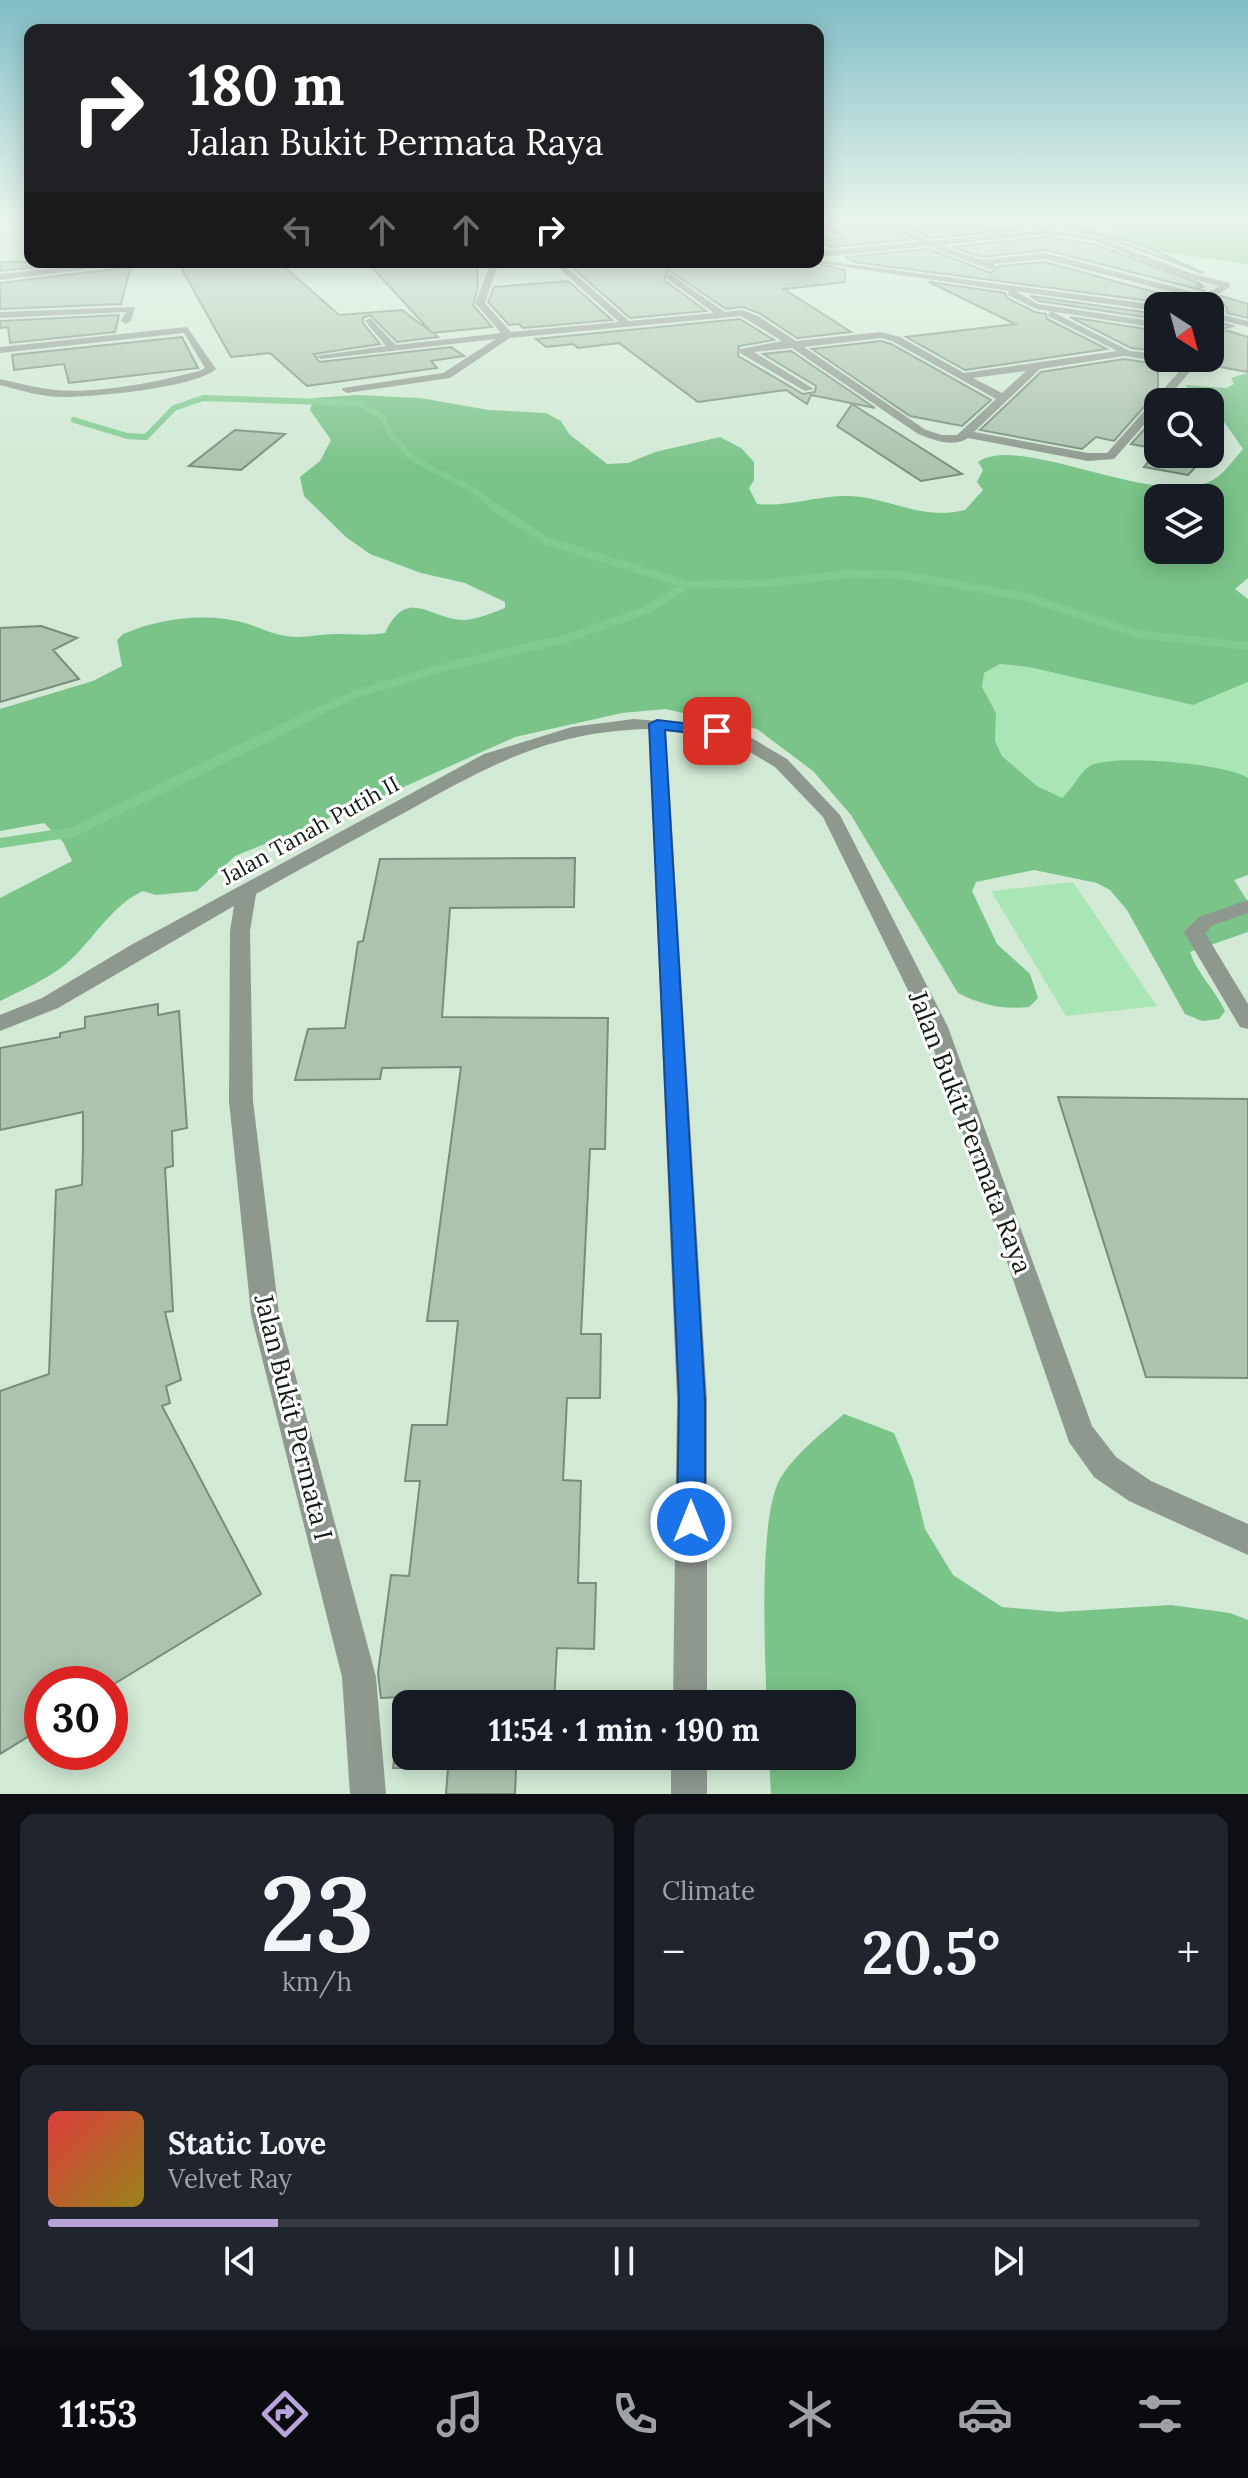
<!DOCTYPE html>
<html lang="en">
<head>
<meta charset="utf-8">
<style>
	body { margin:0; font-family:Lora,serif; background:#20242c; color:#f1f3f6; height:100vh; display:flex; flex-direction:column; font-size:30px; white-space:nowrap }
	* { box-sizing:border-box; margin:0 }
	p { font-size:26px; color:#9ea1a6 }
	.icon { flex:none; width:44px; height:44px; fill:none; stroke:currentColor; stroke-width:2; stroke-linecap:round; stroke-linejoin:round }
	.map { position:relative; height:1794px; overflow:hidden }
	.panel { display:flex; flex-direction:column; gap:20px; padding:20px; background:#0d0f14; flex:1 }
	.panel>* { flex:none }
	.guide { position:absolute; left:24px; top:24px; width:800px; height:244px; border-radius:16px; box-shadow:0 4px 20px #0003; background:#202124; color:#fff; overflow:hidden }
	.needle { width:52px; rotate:144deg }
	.fabs { position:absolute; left:1144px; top:292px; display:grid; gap:16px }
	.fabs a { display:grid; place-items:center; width:80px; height:80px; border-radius:16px; background:#171b24; box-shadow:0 4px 20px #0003; font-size:40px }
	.speed { position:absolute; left:24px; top:1666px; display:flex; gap:16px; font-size:40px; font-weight:700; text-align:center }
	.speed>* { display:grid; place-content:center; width:104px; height:104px; border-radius:50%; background:#171b24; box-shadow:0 4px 20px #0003; line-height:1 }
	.speed .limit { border:12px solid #d22; background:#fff; color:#111 }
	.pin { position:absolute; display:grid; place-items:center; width:68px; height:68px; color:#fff; margin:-34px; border-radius:16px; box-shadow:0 4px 12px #0006 }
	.me { position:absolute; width:88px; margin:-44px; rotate:0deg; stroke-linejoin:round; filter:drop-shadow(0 0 6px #0008) }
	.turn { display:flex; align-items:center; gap:28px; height:168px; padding:0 32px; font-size:36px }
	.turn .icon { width:104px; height:104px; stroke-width:2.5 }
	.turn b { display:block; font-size:56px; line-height:68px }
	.lanes { display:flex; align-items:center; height:76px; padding:0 32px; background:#0003; justify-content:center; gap:40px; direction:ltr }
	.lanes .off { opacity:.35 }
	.big { font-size:60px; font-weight:700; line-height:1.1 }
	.panel .widget { flex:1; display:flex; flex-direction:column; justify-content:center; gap:12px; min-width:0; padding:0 28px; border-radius:16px; background:#20242c }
	.panel .dial { align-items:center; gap:0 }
	.dial b { font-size:104px; line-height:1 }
	.song { display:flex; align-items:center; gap:24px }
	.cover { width:96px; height:96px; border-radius:12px; background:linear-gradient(135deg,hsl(0 70% 55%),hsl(50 70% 35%)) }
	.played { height:8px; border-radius:4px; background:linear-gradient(90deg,#b9a3db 20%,#363941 20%) }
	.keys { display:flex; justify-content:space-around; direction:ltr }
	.heat { display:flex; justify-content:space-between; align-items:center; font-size:44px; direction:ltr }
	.panel .tiles { flex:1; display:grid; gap:20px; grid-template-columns:1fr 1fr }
	.widget:last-child { grid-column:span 2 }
	.trip { position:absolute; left:392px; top:1690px; width:464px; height:80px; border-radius:16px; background:#171b24; box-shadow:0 4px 20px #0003; font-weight:700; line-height:80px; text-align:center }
	.dock { display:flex; height:128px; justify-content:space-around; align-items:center; background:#090b0e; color:#9ea1a6 }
	.dock .icon { width:56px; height:56px }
	.dock .selected { color:#b9a3db }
	.dock b { font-size:36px; color:#f1f3f6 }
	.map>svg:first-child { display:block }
	.green { fill:#aae6b5 }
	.forest { fill:#7ac389; fill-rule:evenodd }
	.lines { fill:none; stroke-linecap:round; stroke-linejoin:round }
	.stream-far2 { stroke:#81cb90; stroke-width:6 }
	.stream-far1 { stroke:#81cb90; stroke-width:8 }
	.stream { stroke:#81cb90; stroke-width:10 }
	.building { fill:#acc3af; stroke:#788e7c; stroke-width:2 }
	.minor { fill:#8e988f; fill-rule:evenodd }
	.route { fill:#1a73e8; stroke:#114b97; stroke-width:2 }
	.labels { text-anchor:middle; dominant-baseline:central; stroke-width:6; stroke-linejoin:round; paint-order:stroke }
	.street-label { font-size:22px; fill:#141d15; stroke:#fff }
	.near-street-label { font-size:26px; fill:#141d15; stroke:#fff }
</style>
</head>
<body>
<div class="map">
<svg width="1248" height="1794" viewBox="0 0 1248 1794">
	<rect width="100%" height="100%" fill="#d1e9d5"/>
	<path class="green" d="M 1000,664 L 1029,667 L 1193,705 L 1248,682 L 1248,778 C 1234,768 1128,756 1113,763 C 1096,771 1077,786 1062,799 L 1037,786 L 1002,756 L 995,741 L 996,713 L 982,687 L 984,673 Z
		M 1073,882 L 1157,1006 L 1066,1016 L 991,891 Z"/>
	<path class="forest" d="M 1093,219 L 1248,219 L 1248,264 L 1140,249 L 1142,244 L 1107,240 L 1105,237 L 1112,234 L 1103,223 Z
		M 1248,373 L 1248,578 L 1235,589 L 1248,599 L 1248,682 L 1193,705 L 1029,667 L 1000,664 L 984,673 L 982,687 L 996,713 L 995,741 L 1002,756 L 1037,786 L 1062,798 C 1072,790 1079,773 1090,766 C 1111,753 1229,764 1248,778 L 1248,875 L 1234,880 L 1248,902 L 1248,932 L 1190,952 C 1196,972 1216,991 1225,1011 L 1219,1019 L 1202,1021 L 1185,1014 L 1127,910 L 1110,890 L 1097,883 L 1034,870 L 976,882 L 972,891 L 997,944 L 1030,974 L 1038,998 L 1029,1007 C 1004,1010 982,1005 958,993 L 851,815 L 813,771 L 757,729 L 665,709 L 622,713 L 515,737 L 379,798 L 235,856 L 197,891 L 156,895 L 143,891 C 110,906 93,941 66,964 C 46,980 22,990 0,1001 L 0,898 L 72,861 L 63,842 L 44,823 L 0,831 L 0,709 L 93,681 L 122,666 L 117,640 L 123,634 C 160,618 205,612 245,623 C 259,627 271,634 286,636 C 304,639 318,634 335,634 C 353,634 367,636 385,633 C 407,586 430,619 462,620 C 476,620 492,613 505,608 L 505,602 L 465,583 L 421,573 L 370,554 L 346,537 L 304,496 L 300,477 L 320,461 L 331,440 L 310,410 L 314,398 L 357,395 L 420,398 L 489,410 L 546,413 L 561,421 L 569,434 L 607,464 L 628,463 L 655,452 L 720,437 L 741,448 L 754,462 L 754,480 L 749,488 L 757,504 C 787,507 814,497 843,496 C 885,494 919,522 965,510 L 983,490 L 977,482 L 983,470 L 978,462 C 1019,432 1156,510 1213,480 C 1224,474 1234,459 1243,449 L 1225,423 L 1210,416 L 1210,402 L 1184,402 L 1188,392 L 1186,385 L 1226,388 L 1234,384 L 1231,378 ZM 1158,498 L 1210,498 L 1210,550 L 1158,550 Z
		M 844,1414 L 894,1433 L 913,1480 L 925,1529 L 953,1575 L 1002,1607 L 1059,1612 L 1171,1605 L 1230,1613 L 1248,1620 L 1248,1794 L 771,1794 L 769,1756 L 842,1756 L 842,1704 L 767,1704 C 765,1655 758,1518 780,1479 C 795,1454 822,1433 844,1414 Z"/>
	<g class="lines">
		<path class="stream-far2" d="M 74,420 L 127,436 L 146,437 L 174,408 L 203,398 L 359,403 L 382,417 L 391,435 L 413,459 L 476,491 L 495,508"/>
		<path class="stream-far1" d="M 493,506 L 545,540 L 687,585 L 771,583 L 846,574 L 901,575 L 1022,596 L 1138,634 L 1248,646
			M 307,717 L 355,694 L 452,665 L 565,639 L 647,610 L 687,585"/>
		<path class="stream" d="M 0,843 L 73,832 L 311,715"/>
	</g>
	<path class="building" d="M 827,219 L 871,219 L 908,240 L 829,247 L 818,241 L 847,238 L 829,230 L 846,229 Z
		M 891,219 L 1056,219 L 1145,246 L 1203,273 L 1097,234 L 1047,227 L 931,238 Z
		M 1047,237 L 1094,244 L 1201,284 L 1198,285 L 1204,287 L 1195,288 L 1205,291 L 1046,250 L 982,257 L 953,247 Z
		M 928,249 L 991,273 L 999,266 L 1045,262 L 1205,306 L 1164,306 L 1158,302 L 854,262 L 846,257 Z
		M 0,262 L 87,262 L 0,271 Z
		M 222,262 L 233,262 L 235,266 L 279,262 L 339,315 L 402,310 L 438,337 L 397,342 L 370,315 L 363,318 L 363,323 L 380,344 L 314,354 L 319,362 L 451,347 L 464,356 L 431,361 L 437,368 L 307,386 L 270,353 L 231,357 L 180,266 Z
		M 367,262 L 477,262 L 478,287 L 473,305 L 492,327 L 432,333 Z
		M 566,262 L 809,262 L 845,270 L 845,282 L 784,289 L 851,332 L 797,338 L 759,313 L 743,307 L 726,309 L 668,270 L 664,280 L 706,311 L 630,318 Z
		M 131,267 L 121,304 L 0,309 L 0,283 Z
		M 568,281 L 612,320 L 523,328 L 519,324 L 509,325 L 488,302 L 494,287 Z
		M 929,282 L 1005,293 L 1007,298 L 1035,312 L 1046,314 L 1047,319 L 1107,349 L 965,370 L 906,337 L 1015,324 Z
		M 1030,296 L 1158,314 L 1158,319 L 1039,301 Z
		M 1221,296 L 1248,304 L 1248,318 L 1227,313 L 1227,308 L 1217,298 Z
		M 119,315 L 115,332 L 10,343 L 8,327 L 0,328 L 0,321 Z
		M 1070,317 L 1158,331 L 1158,351 L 1131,348 Z
		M 740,319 L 774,340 L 739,346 L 738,356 L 803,394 L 815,392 L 816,386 L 763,354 L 791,351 L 875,408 L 811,395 L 807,404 L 786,390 L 698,402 L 619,343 L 578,348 L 573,344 L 546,347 L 536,339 Z
		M 1210,320 L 1232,326 L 1222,329 L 1248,337 L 1248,372 L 1193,362 L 1189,358 L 1210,358 Z
		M 182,337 L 198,368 L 69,383 L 64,364 L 14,370 L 12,355 Z
		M 881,341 L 891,344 L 991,400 L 962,426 L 910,416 L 812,349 Z
		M 1124,359 L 1158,364 L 1158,391 L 1114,441 L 1096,437 L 1082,449 L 980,430 L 1041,372 Z
		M 852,404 L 962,474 L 921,481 L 837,426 Z
		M 1158,414 L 1158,449 L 1131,444 Z
		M 235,430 L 285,434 L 241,470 L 189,466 Z
		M 1158,449 L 1158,454 L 1208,454 L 1188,475 L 1144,467 Z
		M 41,626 L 77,638 L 53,650 L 79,679 L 0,702 L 0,628 Z
		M 575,858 L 574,907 L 450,908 L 442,1017 L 608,1018 L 605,1149 L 590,1149 L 581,1334 L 601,1334 L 600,1398 L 567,1398 L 563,1480 L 581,1481 L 578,1583 L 596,1583 L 594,1649 L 557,1648 L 554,1704 L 406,1704 L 406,1756 L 551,1756 L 551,1768 L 516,1769 L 515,1794 L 446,1794 L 448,1768 L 393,1768 L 402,1697 L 381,1698 L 378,1673 L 391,1575 L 409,1576 L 420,1481 L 405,1481 L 412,1425 L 447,1425 L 458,1321 L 427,1321 L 461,1067 L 382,1068 L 380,1079 L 295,1080 L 308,1029 L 345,1028 L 358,942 L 363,941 L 380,859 Z
		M 158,1004 L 158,1015 L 179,1011 L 187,1128 L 172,1131 L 173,1166 L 165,1168 L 173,1311 L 165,1312 L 181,1380 L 166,1386 L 170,1403 L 162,1406 L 261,1594 L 114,1684 L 42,1684 L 42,1728 L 0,1754 L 0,1391 L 49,1374 L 56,1190 L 82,1185 L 83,1149 L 83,1112 L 0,1130 L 0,1048 L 60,1037 L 60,1033 L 85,1028 L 85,1017 Z
		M 1058,1097 L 1248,1099 L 1248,1378 L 1146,1377 Z"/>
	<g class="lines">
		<path class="minor" d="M 874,219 L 884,219 L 930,241 L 1047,230 L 1097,237 L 1190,273 L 1230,283 L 1230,287 L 1212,298 L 1225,310 L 1223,315 L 1248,321 L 1248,327 L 1210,317 L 1210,311 L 1215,311 L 1203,300 L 1045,259 L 993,264 L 996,267 L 992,270 L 928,246 L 818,257 L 818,251 L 919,242 ZM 1047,234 L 1095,241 L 1184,277 L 1219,286 L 1205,295 L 1045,253 L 982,260 L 940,245 Z
			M 818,260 L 1158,305 L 1161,306 L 1158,306 L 1158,311 L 1015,291 L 1038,304 L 1158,322 L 1158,328 L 1036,309 L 1008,295 L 1009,291 L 812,262 Z
			M 116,262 L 144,262 L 0,280 L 0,274 Z
			M 488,262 L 498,265 L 485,303 L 511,332 L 619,322 L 552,262 L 561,262 L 629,321 L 714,313 L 666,278 L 669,273 L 725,312 L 742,310 L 758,316 L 796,341 L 881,332 L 900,337 L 964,373 L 1117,351 L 1048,316 L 1051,311 L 1130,351 L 1158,354 L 1158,358 L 1186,359 L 1194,367 L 1164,402 L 1158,402 L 1158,409 L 1114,459 L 1088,461 L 968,438 C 953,448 934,440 918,434 L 792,348 L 754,352 L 814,389 L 805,391 L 740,353 L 740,349 L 782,341 L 741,316 L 510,338 L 450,378 L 347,393 L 342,390 L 343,388 L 443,373 L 496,339 L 321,359 L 316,356 L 386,346 L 365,321 L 370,318 L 396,345 L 501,333 L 475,303 L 490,265 ZM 881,338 L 892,341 L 996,399 L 957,435 L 942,435 L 926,430 L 804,347 ZM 1124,356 L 1179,364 L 1183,367 L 1107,453 L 1088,453 L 974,432 L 1040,369 ZM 1026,371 L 1002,393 L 973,378 Z
			M 135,307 L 131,321 L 126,324 L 121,321 L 126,312 L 0,318 L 0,312 Z
			M 187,327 L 216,369 C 194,388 94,397 62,397 C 41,397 20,390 0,385 L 0,379 C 18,383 37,388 55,390 C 97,394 158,382 199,371 L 205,368 L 184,333 L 0,353 L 0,347 Z
			M 634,719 L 717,726 L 750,737 L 787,759 L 840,815 L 948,1027 L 1092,1426 L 1116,1457 L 1151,1481 L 1248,1524 L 1248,1555 L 1129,1501 L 1094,1477 L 1069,1442 L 926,1027 L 823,817 L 775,767 L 738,745 L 714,736 L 666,730 L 707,1400 L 707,1704 L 673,1704 L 677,1400 L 649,729 C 548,731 487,767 402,814 C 353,840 304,867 256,894 L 250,931 L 253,1101 L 279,1314 L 376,1677 L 386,1794 L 350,1794 L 342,1677 L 251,1314 L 229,1101 L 230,931 L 234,906 L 58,1008 L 0,1031 L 0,1015 L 42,998 L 131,945 L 484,754 L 572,727 Z
			M 1248,900 L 1248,913 L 1213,925 L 1205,933 L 1248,1004 L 1248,1029 L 1240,1027 L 1184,932 L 1199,917 Z
			M 671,1756 L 707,1756 L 707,1794 L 671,1794 Z"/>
	</g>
	<linearGradient id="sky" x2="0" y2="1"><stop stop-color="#7fbdc5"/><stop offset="0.47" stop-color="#eaf5ec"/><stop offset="1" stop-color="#eaf5ec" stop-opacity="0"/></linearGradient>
	<rect width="1248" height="470" fill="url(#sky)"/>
	<path class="route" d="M 657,720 L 717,727 L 725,731 L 717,736 L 665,730 L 705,1400 L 705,1522 L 701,1531 L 691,1535 L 681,1531 L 677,1522 L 679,1400 L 649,724 Z"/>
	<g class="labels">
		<g class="street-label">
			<text transform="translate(310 830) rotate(-29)">Jalan Tanah Putih II</text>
		</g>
		<g class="near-street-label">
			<text transform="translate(971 1132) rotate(69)">Jalan Bukit Permata Raya</text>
			<text transform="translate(294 1417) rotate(76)">Jalan Bukit Permata I</text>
		</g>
	</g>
</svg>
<div class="fabs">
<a><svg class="needle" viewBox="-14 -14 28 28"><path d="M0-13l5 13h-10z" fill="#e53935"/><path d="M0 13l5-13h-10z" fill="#9ea1a6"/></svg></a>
<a><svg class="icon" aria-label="search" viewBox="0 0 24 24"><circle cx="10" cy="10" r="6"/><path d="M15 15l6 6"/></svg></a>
<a><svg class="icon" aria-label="layers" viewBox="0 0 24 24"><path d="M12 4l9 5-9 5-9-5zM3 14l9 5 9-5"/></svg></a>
</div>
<div class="speed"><div class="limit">30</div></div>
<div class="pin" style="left:717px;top:731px;background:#d93025"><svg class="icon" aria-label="arrive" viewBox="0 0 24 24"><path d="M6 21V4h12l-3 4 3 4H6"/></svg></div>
<svg class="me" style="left:691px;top:1522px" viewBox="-20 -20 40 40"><circle r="17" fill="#1a73e8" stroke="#fff" stroke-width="3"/><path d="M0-11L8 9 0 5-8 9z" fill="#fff"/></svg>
<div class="trip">11:54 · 1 min · 190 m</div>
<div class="guide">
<div class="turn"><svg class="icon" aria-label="right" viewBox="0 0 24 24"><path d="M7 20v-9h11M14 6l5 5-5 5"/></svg><div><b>180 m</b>Jalan Bukit Permata Raya</div></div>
<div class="lanes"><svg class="icon off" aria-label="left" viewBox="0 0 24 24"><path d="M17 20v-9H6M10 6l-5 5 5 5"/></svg><svg class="icon off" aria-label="ahead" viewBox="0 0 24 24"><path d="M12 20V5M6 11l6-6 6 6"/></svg><svg class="icon off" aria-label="ahead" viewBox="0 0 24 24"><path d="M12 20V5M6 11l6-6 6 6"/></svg><svg class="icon" aria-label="right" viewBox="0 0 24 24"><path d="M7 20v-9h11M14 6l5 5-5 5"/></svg></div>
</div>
</div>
<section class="panel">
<div class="tiles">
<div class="widget dial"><b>23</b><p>km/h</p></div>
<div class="widget"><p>Climate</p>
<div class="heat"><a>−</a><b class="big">20.5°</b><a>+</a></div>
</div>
<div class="widget">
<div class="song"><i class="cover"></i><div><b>Static Love</b><p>Velvet Ray</p></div></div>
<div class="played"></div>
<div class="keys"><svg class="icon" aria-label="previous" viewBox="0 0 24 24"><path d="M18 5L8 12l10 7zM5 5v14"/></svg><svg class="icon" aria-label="pause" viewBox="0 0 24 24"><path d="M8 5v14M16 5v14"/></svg><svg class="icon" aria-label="next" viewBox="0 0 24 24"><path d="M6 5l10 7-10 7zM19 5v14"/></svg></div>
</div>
</div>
</section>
<nav class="dock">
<b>11:53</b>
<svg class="icon selected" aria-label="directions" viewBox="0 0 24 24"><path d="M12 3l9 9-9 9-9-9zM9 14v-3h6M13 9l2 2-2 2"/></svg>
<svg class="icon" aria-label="music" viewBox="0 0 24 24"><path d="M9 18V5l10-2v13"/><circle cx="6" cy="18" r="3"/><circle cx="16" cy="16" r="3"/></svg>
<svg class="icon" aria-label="phone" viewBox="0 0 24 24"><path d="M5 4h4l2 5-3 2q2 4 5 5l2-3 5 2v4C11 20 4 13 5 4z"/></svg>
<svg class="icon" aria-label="climate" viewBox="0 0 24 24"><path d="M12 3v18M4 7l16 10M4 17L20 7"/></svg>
<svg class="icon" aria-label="car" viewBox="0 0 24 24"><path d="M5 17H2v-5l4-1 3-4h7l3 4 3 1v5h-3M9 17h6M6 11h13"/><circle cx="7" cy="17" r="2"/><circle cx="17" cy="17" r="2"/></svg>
<svg class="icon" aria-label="filters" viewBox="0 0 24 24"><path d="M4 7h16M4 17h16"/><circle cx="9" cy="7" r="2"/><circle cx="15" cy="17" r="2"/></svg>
</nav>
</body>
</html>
